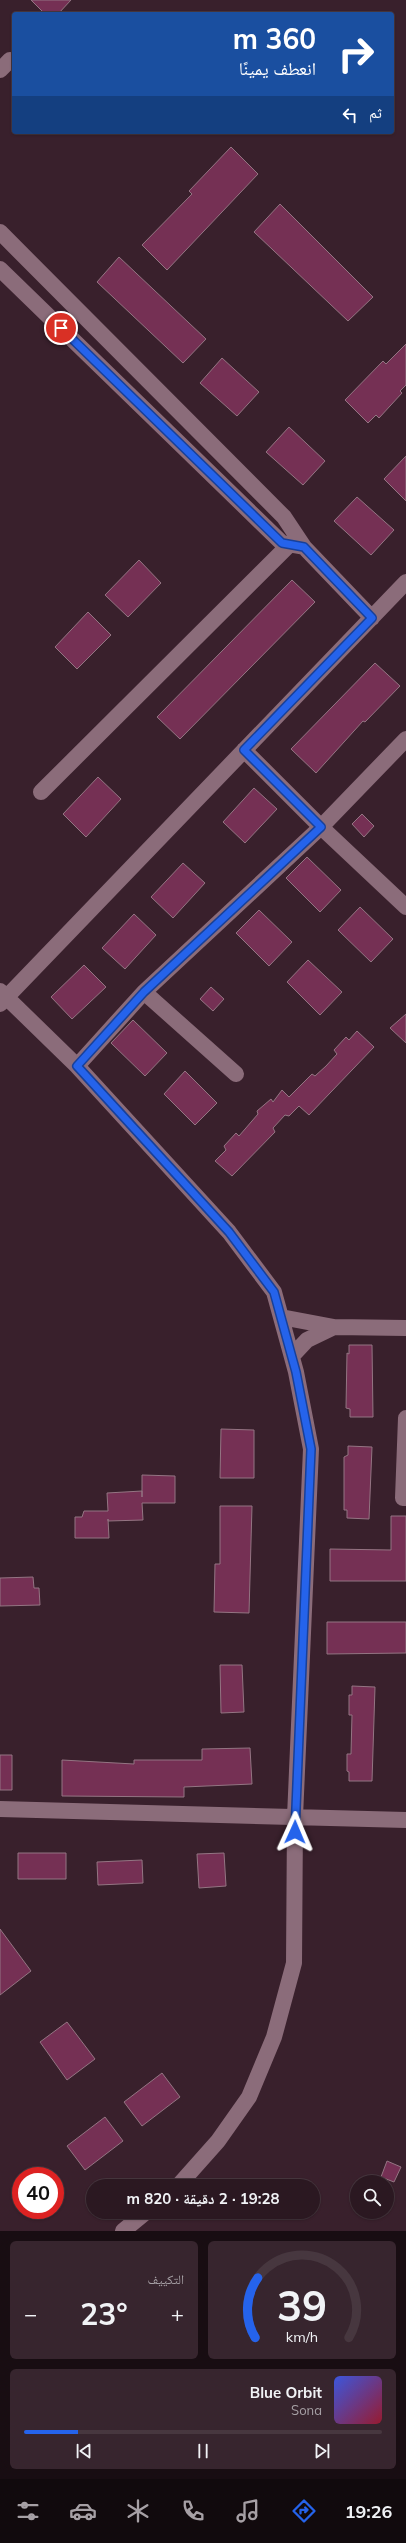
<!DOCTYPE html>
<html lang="ar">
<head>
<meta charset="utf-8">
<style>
	body { margin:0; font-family:Mulish,"Noto Naskh Arabic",sans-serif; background:#37252e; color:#f1f3f6; direction:rtl; height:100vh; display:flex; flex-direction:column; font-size:15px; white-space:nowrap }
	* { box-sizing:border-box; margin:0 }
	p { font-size:13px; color:#a6a0a5 }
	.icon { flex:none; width:22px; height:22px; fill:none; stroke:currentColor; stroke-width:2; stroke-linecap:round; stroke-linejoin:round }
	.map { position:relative; height:2231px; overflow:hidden; direction:ltr }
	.panel { display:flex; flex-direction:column; gap:10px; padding:10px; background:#180d12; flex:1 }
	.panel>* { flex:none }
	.top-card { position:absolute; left:12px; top:12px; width:382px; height:122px; border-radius:4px; box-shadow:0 1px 3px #0004,0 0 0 1px #47373f; direction:rtl; background:#1a4fa0; color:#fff; overflow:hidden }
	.fabs { position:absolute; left:350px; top:2175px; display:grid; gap:8px }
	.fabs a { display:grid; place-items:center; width:44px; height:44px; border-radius:50%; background:#2b1821; box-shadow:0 1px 3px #0004,0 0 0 1px #47373f; font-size:20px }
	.speed { position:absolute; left:12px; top:2167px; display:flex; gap:8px; font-size:20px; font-weight:700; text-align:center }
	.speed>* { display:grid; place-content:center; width:52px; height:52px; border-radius:50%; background:#2b1821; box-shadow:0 1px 3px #0004,0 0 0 1px #47373f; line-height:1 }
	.speed .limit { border:6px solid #d22; background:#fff; color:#111 }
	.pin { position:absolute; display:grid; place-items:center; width:34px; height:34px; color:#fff; margin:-17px; border:2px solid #fff; border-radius:50%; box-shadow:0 1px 4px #0007 }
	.me { position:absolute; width:44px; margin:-22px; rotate:1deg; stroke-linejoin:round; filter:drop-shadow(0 0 3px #0008) }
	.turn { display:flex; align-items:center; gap:14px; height:84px; padding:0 12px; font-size:18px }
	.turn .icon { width:52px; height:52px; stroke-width:2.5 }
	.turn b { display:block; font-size:28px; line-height:34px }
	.then { display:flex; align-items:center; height:38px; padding:0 12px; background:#0003; gap:8px; font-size:15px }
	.big { font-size:30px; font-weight:700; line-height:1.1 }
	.panel .widget { flex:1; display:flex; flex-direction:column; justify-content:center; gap:6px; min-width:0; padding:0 14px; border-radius:6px; background:#37252e }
	.panel .dial { align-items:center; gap:0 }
	.dial svg { height:104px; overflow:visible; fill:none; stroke:#47373f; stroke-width:7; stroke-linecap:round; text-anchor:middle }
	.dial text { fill:#f1f3f6; stroke:none }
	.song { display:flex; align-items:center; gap:12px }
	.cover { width:48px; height:48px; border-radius:6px; background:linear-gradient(135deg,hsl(230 70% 55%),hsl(350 70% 35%)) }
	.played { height:4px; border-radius:2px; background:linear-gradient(90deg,#2563eb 15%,#47373f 15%) }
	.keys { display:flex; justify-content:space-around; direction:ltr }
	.heat { display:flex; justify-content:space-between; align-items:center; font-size:22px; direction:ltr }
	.panel .tiles { flex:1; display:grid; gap:10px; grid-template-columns:1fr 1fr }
	.widget:last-child { grid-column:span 2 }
	.trip { position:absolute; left:86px; top:2179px; width:234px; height:40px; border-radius:20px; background:#2b1821; box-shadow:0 1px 3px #0004,0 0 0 1px #47373f; font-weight:700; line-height:40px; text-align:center; direction:rtl }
	.dock { display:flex; height:64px; justify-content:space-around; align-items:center; background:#110a0d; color:#a6a0a5 }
	.dock .icon { width:28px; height:28px }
	.dock .selected { color:#2563eb }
	.dock b { font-size:18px; color:#f1f3f6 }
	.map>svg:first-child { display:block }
	.building { fill:#753054; stroke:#947583 }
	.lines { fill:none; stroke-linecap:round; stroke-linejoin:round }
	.minor { stroke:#8b6c7a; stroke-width:16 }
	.route-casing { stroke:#184099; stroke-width:10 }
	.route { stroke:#2563eb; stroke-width:7 }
</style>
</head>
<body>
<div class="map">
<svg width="406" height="2231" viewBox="0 0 406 2231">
	<rect width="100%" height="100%" fill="#39202c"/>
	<path class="building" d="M 31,0 L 71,0 L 58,14 L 45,14 Z
		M 231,147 L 258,174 L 167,270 L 142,245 L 192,194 L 189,191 Z
		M 280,204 L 373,297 L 348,321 L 254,232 Z
		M 119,257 L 206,339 L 183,363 L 97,282 Z
		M 406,344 L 406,385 L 400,391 L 402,393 L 379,418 L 376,415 L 368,423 L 345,400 L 383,361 L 386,364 Z
		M 222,358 L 259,392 L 237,416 L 200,383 Z
		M 289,427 L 325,461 L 303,485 L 266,452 Z
		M 406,456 L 406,501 L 384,479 Z
		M 357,497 L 394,530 L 371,555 L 334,521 Z
		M 139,560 L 161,583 L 128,617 L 105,595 Z
		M 292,580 L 315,602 L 180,739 L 157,717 Z
		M 88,612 L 111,635 L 77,669 L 55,647 Z
		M 375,663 L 400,686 L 365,722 L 363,721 L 316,773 L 291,749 Z
		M 98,777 L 121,799 L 86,837 L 63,814 Z
		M 254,788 L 277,809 L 245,843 L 223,822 Z
		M 362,814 L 374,826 L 364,837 L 352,824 Z
		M 307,857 L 341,890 L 320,912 L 286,878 Z
		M 183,863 L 205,883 L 173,918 L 151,897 Z
		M 360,907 L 393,939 L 371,962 L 338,930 Z
		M 259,910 L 292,942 L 269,966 L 236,933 Z
		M 134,914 L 156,935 L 125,969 L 102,948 Z
		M 308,960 L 342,992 L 320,1015 L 287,982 Z
		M 84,965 L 106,987 L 72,1019 L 51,997 Z
		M 211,987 L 224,999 L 213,1011 L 200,999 Z
		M 406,1014 L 406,1043 L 390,1028 Z
		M 133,1020 L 167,1053 L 145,1076 L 111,1043 Z
		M 357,1031 L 374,1047 L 309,1115 L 299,1106 L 289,1116 L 285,1115 L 273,1128 L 275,1132 L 232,1176 L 215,1161 L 226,1150 L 224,1146 L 236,1133 L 239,1136 L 258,1114 L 257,1111 L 271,1099 L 273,1102 L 282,1090 L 289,1097 L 312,1074 L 315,1076 L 326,1066 L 337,1054 L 334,1050 L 346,1037 L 349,1040 Z
		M 185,1071 L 217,1103 L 195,1125 L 164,1094 Z
		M 349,1345 L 372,1345 L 373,1417 L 350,1417 L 350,1409 L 346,1408 L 347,1353 L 349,1354 Z
		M 221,1429 L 254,1430 L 254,1478 L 220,1478 Z
		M 348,1446 L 372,1447 L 369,1519 L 347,1518 L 347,1510 L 344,1510 L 344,1457 L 348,1455 Z
		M 142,1475 L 175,1476 L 175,1503 L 142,1503 L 143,1520 L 108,1521 L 108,1519 L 109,1538 L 75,1538 L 75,1517 L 82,1517 L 84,1511 L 108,1511 L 107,1493 L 142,1491 L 142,1497 Z
		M 220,1506 L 252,1506 L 249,1613 L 214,1612 L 215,1564 L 220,1564 Z
		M 391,1516 L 406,1516 L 406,1581 L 330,1581 L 330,1549 L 391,1550 Z
		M 33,1577 L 34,1588 L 39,1588 L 40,1605 L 0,1606 L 0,1578 Z
		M 327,1622 L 406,1622 L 406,1653 L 327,1654 Z
		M 220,1665 L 242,1665 L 244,1712 L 221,1713 Z
		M 352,1686 L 375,1687 L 372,1781 L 349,1781 L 349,1772 L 347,1771 L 347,1754 L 351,1754 L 352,1715 L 349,1715 L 349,1695 L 352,1695 Z
		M 250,1748 L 252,1784 L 184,1787 L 184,1797 L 62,1796 L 62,1760 L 134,1764 L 134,1760 L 202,1760 L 202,1749 Z
		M 0,1755 L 12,1755 L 12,1790 L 0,1790 Z
		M 18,1853 L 66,1853 L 66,1879 L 18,1879 Z
		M 224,1853 L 226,1886 L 199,1888 L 197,1854 Z
		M 142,1860 L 143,1883 L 98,1885 L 97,1862 Z
		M 0,1929 L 31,1971 L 0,1995 Z
		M 67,2022 L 95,2059 L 67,2080 L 40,2042 Z
		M 162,2073 L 180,2097 L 142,2126 L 124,2102 Z
		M 105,2117 L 123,2141 L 85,2170 L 67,2146 Z
		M 387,2161 L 401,2167 L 394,2182 L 381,2177 Z"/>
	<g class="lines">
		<path class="minor" d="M 0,70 L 10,60
			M 0,232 L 284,517 L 304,547 L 372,618
			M 0,269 L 282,543 L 304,547
			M 244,750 L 321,827 L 406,739
			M 41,792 L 290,544
			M 0,991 L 77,1066 L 229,1232 L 274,1292 L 296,1372 L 311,1449 L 295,1817 L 294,1963 L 274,2037 L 249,2097 L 218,2141 L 178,2186
			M 0,1004 L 406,582
			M 77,1066 L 144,992
			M 236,1074 L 144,992 L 321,827 L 406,907
			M 281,1317 L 334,1327 L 406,1328
			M 292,1356 L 307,1340 L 334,1327
			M 406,1418 L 403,1498 L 406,1498
			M 0,1809 L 406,1820
			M 123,2231 L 146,2212"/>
	</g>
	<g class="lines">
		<g class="route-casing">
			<path id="route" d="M 61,328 L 282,543 L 304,547 L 372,618 L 244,750 L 321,827 L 144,992 L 77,1066 L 229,1232 L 274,1292 L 296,1372 L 311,1449 L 295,1832"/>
		</g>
		<use href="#route" class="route"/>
	</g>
</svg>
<div class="fabs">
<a><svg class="icon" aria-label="search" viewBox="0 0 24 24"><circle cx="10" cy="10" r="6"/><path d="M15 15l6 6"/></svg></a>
</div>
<div class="speed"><div class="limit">40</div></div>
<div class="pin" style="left:61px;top:328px;background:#d93025"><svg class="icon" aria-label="arrive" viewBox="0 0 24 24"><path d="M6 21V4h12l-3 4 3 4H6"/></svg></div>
<svg class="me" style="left:295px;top:1832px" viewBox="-20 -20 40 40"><path d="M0-17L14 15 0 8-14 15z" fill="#2563eb" stroke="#fff" stroke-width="4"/></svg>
<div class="trip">19:28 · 2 دقيقة · 820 m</div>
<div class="top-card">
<div class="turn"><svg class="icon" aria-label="right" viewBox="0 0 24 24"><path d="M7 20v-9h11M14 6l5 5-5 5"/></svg><div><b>360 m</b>انعطف يمينًا</div></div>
<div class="then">ثم<svg class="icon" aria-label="left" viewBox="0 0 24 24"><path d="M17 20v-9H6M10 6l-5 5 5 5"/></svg></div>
</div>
</div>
<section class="panel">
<div class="tiles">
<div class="widget dial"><svg viewBox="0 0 100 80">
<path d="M14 69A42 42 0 1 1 86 69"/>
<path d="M14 69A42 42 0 0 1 16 23" stroke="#2563eb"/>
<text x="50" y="56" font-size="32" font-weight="700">39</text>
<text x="50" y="72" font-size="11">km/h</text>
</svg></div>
<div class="widget"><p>التكييف</p>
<div class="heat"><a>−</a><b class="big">23°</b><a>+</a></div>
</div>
<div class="widget">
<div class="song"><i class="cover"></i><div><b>Blue Orbit</b><p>Sona</p></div></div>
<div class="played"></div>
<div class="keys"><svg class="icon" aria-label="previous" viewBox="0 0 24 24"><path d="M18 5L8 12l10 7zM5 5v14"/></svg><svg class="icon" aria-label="pause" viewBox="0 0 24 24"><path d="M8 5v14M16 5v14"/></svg><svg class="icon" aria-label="next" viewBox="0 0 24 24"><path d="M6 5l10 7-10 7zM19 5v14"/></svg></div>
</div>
</div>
</section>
<nav class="dock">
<b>19:26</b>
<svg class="icon selected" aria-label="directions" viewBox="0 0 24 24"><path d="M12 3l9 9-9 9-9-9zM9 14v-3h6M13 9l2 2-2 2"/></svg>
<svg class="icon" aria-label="music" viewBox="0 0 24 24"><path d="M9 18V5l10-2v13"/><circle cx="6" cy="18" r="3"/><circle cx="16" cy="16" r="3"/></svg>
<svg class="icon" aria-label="phone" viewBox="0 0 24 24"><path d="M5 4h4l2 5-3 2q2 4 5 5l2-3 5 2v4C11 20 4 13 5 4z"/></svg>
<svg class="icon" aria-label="climate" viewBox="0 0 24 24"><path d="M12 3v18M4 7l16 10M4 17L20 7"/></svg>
<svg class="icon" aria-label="car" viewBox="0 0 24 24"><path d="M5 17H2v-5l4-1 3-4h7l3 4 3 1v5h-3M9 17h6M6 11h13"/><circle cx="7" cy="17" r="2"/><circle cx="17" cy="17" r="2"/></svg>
<svg class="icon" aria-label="filters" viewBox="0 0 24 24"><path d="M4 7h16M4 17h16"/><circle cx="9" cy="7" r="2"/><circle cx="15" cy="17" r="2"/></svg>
</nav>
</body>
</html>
